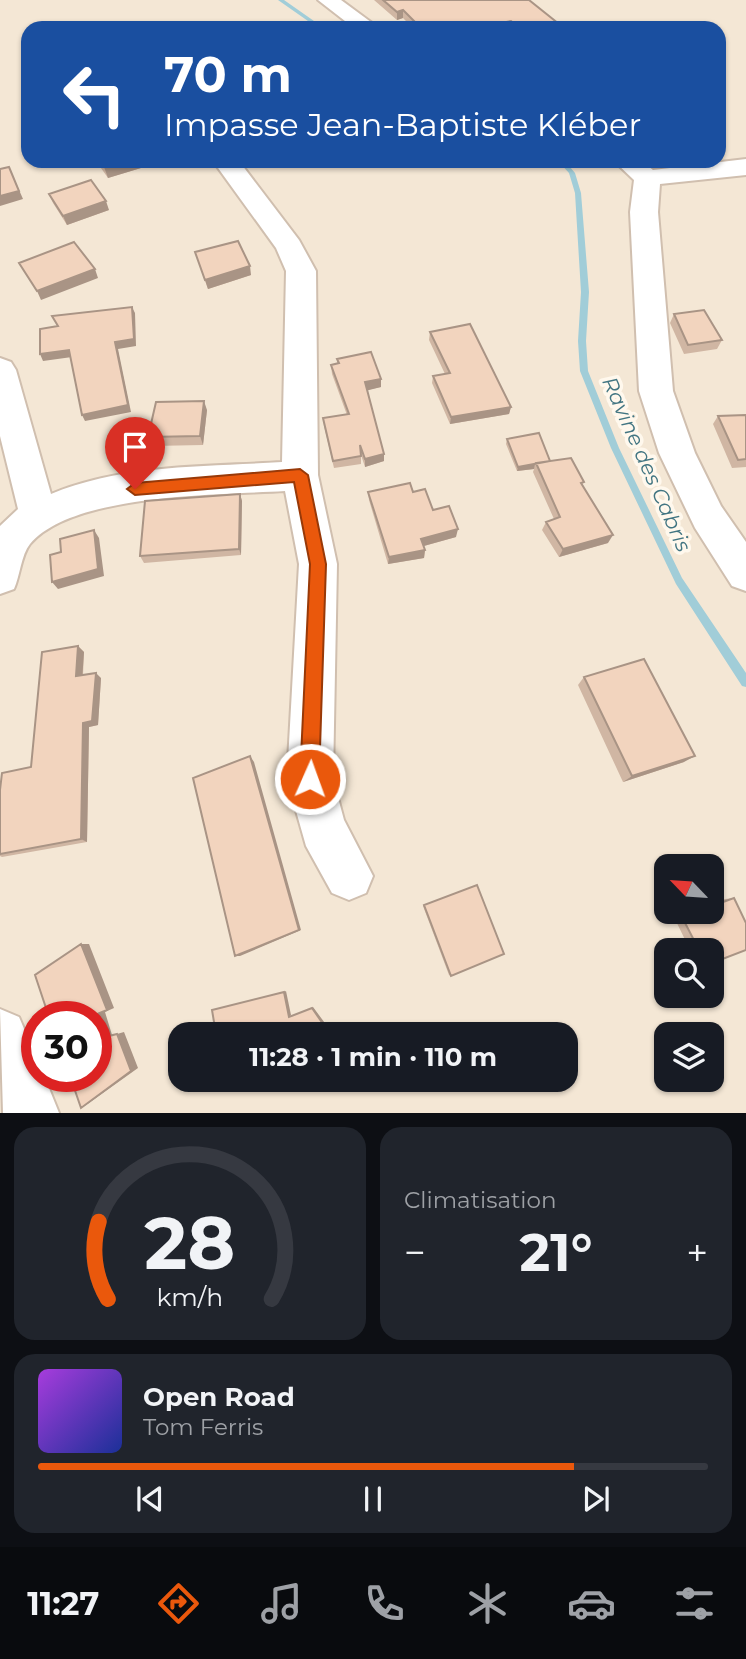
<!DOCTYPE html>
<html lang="fr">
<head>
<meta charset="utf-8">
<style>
	body { margin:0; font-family:Montserrat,sans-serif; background:#20242c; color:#f1f3f6; height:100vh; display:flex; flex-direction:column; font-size:26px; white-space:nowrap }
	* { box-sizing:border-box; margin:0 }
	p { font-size:23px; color:#9ea1a6 }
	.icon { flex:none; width:38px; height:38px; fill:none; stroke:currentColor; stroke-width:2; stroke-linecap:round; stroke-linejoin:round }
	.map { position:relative; height:1113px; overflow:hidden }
	.panel { display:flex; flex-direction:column; gap:14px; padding:14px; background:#0d0f14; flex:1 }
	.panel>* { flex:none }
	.banner { position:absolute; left:21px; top:21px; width:705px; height:147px; border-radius:21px; box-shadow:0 2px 5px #0004; background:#1a4fa0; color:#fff; overflow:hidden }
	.needle { width:46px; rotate:295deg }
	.fabs { position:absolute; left:654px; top:854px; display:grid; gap:14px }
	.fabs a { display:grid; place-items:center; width:70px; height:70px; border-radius:14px; background:#171b24; box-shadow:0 2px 5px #0004; font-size:35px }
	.speed { position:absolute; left:21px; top:1001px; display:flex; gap:14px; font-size:35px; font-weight:700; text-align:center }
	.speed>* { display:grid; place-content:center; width:91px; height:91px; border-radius:50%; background:#171b24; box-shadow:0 2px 5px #0004; line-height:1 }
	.speed .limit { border:10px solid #d22; background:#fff; color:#111 }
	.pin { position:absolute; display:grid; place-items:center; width:60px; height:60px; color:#fff; margin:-72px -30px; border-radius:50% 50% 50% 0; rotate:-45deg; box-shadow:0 0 7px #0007 }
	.pin .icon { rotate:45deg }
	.me { position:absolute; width:77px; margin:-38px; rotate:2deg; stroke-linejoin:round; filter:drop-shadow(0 0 5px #0008) }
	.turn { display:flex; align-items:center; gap:24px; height:147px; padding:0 28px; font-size:32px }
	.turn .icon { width:91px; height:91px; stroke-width:2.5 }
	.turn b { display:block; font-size:49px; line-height:60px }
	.big { font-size:52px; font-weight:700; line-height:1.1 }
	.panel .card { flex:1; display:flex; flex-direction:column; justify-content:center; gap:10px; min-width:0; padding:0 24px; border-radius:21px; background:#20242c }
	.panel .dial { align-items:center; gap:0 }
	.dial svg { height:182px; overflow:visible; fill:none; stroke:#363941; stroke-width:7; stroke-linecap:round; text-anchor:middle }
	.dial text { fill:#f1f3f6; stroke:none }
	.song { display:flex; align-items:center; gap:21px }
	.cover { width:84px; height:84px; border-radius:10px; background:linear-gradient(135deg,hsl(280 70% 55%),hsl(230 70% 35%)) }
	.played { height:7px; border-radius:4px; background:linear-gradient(90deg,#ea580c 80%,#363941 80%) }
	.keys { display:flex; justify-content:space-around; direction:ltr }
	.heat { display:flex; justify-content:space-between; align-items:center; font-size:38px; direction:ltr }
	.panel .tiles { flex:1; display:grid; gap:14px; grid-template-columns:1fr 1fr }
	.card:last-child { grid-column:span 2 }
	.trip { position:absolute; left:168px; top:1022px; width:410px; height:70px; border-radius:21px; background:#171b24; box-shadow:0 2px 5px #0004; font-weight:700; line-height:70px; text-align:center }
	.menu { display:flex; height:112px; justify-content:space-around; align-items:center; background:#090b0e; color:#9ea1a6 }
	.menu .icon { width:49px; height:49px }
	.menu .selected { color:#ea580c }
	.menu b { font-size:32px; color:#f1f3f6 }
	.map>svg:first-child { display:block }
	.residential { fill:#f4e7d5; fill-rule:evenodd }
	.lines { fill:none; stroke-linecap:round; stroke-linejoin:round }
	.stream { fill:#a1cdd8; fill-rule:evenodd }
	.minor-casing { stroke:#d0bfaf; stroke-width:4 }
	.minor { fill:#fff; fill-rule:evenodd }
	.wall { fill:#d0b6a3 }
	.shaded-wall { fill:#a99485 }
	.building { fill:#f2d4be; stroke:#a99485; stroke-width:2 }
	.route { fill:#ea580c; stroke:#983908; stroke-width:2 }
	.labels { text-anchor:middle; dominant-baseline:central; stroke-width:7; stroke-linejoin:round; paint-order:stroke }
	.water-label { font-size:21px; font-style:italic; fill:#427582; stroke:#fff8ed }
</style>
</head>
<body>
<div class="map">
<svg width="746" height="1113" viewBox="0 0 746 1113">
	<rect width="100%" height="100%" fill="#fcf4e6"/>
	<path class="residential" d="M 0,0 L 746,0 L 746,1113 L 0,1113 ZM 28,28 L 719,28 L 719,161 L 28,161 ZM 667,866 L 712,866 L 712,912 L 667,912 ZM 667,950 L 712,950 L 712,996 L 667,996 ZM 37,1017 L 96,1017 L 96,1076 L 37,1076 ZM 180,1034 L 565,1034 L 565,1080 L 180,1080 ZM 667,1034 L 712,1034 L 712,1080 L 667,1080 Z"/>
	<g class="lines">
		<path class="stream" d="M 278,0 L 284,0 L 324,28 L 318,28 Z
			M 558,161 L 565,161 L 575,173 L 581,193 L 589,292 L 586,341 L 588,371 L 619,448 L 682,578 L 746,673 L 746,687 L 742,686 L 676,584 L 611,448 L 580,371 L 578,341 L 581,292 L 575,193 L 569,173 Z"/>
		<g class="minor-casing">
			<path id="minor" d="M 318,0 L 341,0 L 379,28 L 354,28 Z
				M 746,159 L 746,175 L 660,184 L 658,212 L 673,391 L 695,453 L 721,506 L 746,542 L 746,591 L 732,586 L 695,528 L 659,453 L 639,391 L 630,212 L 634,180 L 614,161 L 642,161 L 653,170 Z
				M 213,161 L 239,161 L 299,240 L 316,271 L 318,475 L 337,564 L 333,779 L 344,820 L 373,876 L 366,893 L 349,900 L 332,893 L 306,846 L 287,779 L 299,564 L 285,491 C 221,495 73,493 30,544 C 21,555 20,576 14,589 L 0,594 L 0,526 L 18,509 L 0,436 L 0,358 L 11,362 L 16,370 L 51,494 C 122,464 206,467 282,462 L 286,271 L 276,248 Z
				M 0,1009 L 19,1017 L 37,1059 L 37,1076 L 44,1076 L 59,1113 L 3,1113 Z"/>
		</g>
		<use href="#minor" class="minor"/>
	</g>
	<path class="wall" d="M 374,0 L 529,0 L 564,28 L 413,28 L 403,18 L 397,20 Z
		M 96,161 L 164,161 L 108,178 Z
		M 49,194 L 109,210 L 67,225 L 53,203 Z
		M 195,252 L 251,275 L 208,289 Z
		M 674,314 L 722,340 L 717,349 L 684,354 L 670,323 Z
		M 430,332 L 511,407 L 509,414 L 450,424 L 432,383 L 433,376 L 445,374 L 429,340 Z
		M 337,359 L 381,387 L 367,390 L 384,454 L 384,461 L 365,467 L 361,455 L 361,464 L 334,468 L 324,426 L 323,418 L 347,415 L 332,374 L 331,365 L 337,364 Z
		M 207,410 L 203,445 L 152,446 L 148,437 Z
		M 746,415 L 746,467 L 732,468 L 713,424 L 718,416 Z
		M 507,439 L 550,461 L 584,482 L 582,485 L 608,543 L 559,557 L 542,530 L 546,522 L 554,519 L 533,472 L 534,469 L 517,471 L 506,444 Z
		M 368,492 L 413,492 L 433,510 L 456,537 L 424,546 L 425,550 L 424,558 L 388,564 L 369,500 Z
		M 240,494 L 242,501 L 241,555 L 144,563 L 140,556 Z
		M 78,646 L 84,652 L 83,675 L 101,678 L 98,725 L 89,727 L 87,842 L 2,857 L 0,856 L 0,790 L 31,767 Z
		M 584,677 L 684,762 L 623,782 L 578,685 Z
		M 734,898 L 712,950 L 690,950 L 674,917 L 689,912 L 712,912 L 712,904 L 725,899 Z
		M 424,905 L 451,976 L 449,975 L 423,906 Z"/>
	<path class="shaded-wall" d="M 403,10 L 403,18 L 397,20 L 397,12 Z
		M 511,21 L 510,28 L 475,28 Z
		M 112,161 L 164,161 L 108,178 L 103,164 Z
		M 9,167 L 23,199 L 0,206 L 0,196 Z
		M 106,201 L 109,210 L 67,225 L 63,216 Z
		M 250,266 L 251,275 L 208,289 L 205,280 Z
		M 95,269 L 98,278 L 41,300 L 37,291 Z
		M 132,307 L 135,313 L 136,346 L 118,349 L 131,412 L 85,421 L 82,415 Z
		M 69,350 L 72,357 L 43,361 L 40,354 Z
		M 381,379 L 381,387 L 365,391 L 365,382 Z
		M 204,401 L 207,410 L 203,445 L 200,436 Z
		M 511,407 L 509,414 L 450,424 L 451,417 Z
		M 384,454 L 384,461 L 365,467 L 365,459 Z
		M 535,464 L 534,469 L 517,471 L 518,467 Z
		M 240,494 L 242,501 L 241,555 L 239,549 Z
		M 458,529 L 456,537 L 420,547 L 421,539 Z
		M 94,530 L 99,538 L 104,576 L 58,589 L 52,582 Z
		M 613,535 L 608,543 L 559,557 L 563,549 Z
		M 425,550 L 424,558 L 388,564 L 389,557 Z
		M 78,646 L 84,652 L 82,681 L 76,676 Z
		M 96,673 L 101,678 L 98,725 L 89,727 L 87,842 L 81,839 L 83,723 Z
		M 250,756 L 254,762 L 301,930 L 240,956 L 235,956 Z
		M 695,756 L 684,762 L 623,782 L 632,776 Z
		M 81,944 L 89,944 L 114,1008 L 105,1012 L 112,1035 L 105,1037 L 97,1014 Z
		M 286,991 L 291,1015 L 289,1017 L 284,992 Z
		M 313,1007 L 333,1034 L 330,1034 L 312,1008 Z
		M 124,1032 L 138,1068 L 89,1103 L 81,1108 L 117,1034 Z"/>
	<path class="building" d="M 383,0 L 529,0 L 564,28 L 520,28 L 511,21 L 475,28 L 421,28 L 403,10 L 397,12 Z
		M 9,167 L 19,191 L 0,196 L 0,169 Z
		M 91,180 L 106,201 L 63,216 L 49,194 Z
		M 238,241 L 250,266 L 205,280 L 195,252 Z
		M 74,242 L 95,269 L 37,291 L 19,263 Z
		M 132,307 L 134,339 L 115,342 L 128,405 L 82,415 L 69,350 L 40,354 L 40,329 L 58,326 L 52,316 Z
		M 704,310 L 722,340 L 688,345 L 674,314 Z
		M 470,324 L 511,407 L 451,417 L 433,376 L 450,373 L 430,332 Z
		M 371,352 L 381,379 L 365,382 L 384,454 L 365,459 L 360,445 L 361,456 L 333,461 L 323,418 L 349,414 L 331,365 L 339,363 L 337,359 Z
		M 204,401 L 200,436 L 148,437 L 156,402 Z
		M 746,415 L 746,459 L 738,460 L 718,416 Z
		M 539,433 L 550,461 L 518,467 L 507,439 Z
		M 571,458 L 584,482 L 581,483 L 613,535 L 563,549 L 546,522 L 560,517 L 536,463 Z
		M 410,483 L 413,492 L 425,489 L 433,510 L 449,506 L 458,529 L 421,539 L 425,550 L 389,557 L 368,492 Z
		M 240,494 L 239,549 L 140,556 L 145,501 Z
		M 94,530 L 98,569 L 52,582 L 50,555 L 61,552 L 60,539 Z
		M 78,646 L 76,676 L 96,673 L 92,721 L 83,723 L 81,839 L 0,854 L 0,790 L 2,773 L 31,767 L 42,652 Z
		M 644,659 L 695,756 L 632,776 L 584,677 Z
		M 250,756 L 299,930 L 235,956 L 193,778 Z
		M 477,885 L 504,954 L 451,976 L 424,905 Z
		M 734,898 L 746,923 L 746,950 L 712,963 L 712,950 L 699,950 L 682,917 L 695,912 L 712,912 L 712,906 Z
		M 81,944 L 107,1010 L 97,1014 L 105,1037 L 117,1034 L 131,1071 L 81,1108 L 70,1076 L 96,1076 L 96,1017 L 49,1017 L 35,975 Z
		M 284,992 L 289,1017 L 312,1008 L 330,1034 L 216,1034 L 212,1010 Z"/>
	<path class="route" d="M 300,469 L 308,475 L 326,564 L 319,779 L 316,786 L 310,788 L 303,786 L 300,779 L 310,564 L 294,482 L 135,495 L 127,489 L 135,483 Z"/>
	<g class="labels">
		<g class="water-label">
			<text transform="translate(647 464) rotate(66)">Ravine des Cabris</text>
		</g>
	</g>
</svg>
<div class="fabs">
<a><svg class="needle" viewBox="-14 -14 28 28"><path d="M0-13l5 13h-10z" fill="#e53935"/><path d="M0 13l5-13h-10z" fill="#9ea1a6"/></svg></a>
<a><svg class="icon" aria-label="search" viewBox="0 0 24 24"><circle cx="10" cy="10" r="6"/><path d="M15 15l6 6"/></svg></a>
<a><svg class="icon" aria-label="layers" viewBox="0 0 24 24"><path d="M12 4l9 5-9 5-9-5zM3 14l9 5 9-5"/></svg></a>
</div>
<div class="speed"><div class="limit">30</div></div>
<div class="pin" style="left:135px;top:489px;background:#d93025"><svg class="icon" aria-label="arrive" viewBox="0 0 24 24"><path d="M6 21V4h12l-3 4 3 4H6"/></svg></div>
<svg class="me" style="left:310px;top:779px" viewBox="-20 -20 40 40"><circle r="17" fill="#ea580c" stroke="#fff" stroke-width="3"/><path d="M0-11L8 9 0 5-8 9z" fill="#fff"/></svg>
<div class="trip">11:28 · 1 min · 110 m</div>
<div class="banner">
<div class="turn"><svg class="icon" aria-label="left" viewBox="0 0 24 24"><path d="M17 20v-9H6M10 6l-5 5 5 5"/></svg><div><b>70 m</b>Impasse Jean-Baptiste Kléber</div></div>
</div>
</div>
<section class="panel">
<div class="tiles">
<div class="card dial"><svg viewBox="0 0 100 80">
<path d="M14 69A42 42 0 1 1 86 69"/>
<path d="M14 69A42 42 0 0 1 10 35" stroke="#ea580c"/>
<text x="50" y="56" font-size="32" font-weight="700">28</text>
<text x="50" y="72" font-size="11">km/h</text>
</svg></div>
<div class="card"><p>Climatisation</p>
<div class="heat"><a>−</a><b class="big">21°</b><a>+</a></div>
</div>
<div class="card">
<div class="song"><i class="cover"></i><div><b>Open Road</b><p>Tom Ferris</p></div></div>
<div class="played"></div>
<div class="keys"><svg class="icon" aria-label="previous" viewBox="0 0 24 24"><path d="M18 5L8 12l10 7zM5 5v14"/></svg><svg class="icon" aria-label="pause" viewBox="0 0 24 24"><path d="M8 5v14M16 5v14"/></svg><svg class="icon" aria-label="next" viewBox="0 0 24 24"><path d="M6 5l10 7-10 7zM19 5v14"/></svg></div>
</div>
</div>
</section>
<nav class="menu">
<b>11:27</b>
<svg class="icon selected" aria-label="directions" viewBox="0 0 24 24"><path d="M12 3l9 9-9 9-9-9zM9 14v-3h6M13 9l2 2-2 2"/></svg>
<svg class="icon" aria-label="music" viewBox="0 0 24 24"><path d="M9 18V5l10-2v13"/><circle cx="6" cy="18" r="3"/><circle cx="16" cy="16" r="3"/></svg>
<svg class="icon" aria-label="phone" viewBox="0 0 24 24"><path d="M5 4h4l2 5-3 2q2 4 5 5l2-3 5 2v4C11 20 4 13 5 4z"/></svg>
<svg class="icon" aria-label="climate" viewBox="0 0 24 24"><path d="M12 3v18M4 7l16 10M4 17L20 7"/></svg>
<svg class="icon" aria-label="car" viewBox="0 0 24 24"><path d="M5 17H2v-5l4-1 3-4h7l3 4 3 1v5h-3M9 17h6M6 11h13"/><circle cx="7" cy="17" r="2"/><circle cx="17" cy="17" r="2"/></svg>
<svg class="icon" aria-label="filters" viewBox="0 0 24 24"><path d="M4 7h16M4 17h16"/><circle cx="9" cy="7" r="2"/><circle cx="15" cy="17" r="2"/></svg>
</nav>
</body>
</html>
